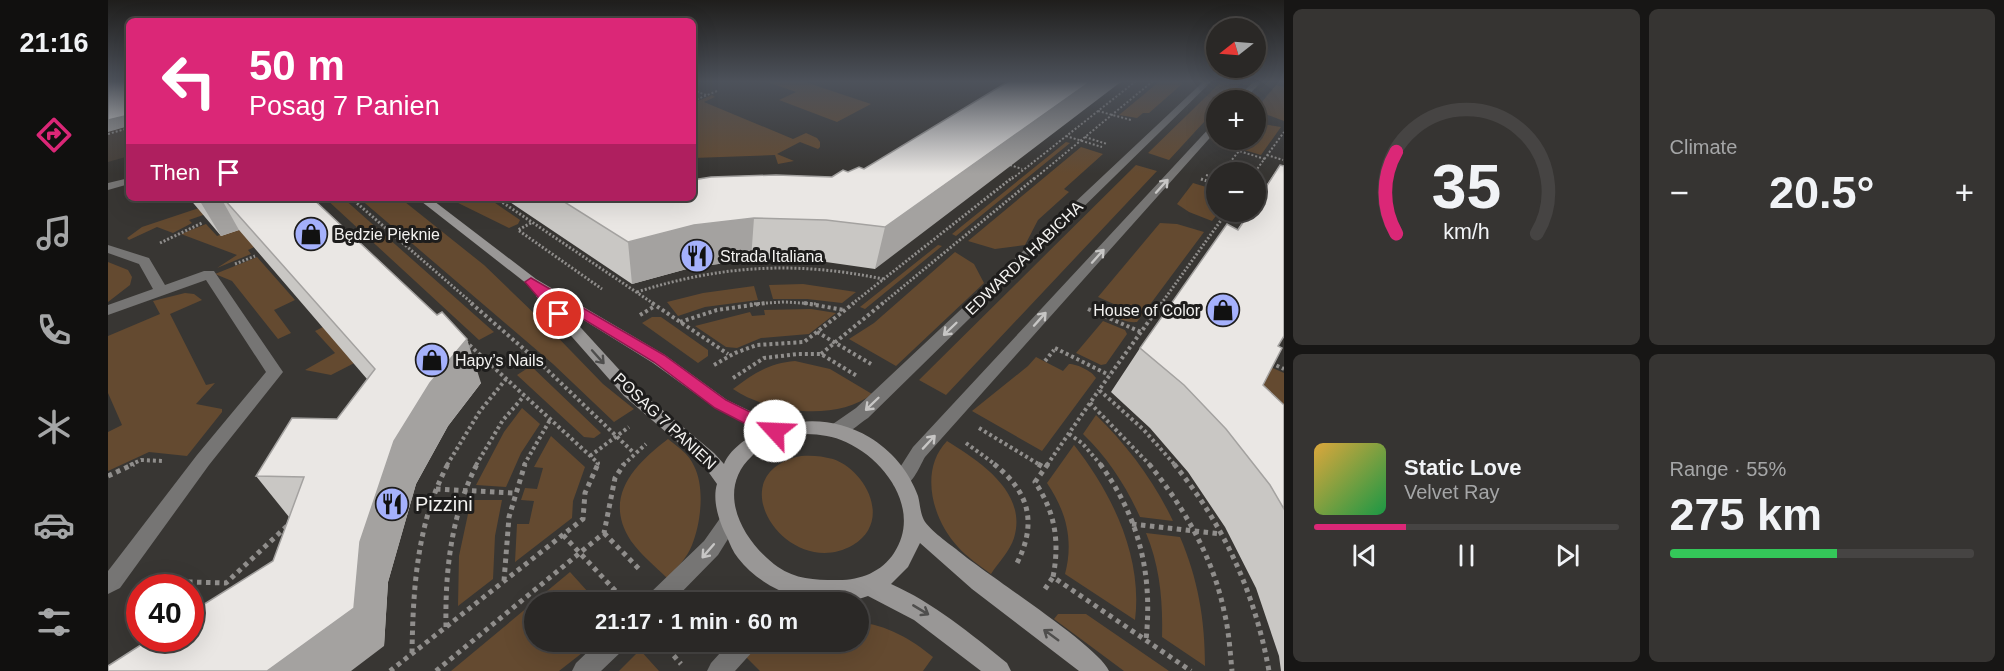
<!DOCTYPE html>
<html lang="en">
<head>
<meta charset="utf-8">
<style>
	body { margin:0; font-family:Arial,sans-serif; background:#363432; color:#f1f3f6; height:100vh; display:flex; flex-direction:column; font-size:22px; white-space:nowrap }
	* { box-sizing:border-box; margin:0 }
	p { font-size:20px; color:#a5a6a7 }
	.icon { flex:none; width:33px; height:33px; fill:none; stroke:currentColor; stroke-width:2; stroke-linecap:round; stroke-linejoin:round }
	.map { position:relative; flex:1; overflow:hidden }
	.sheet { display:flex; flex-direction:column; gap:9px; padding:9px; background:#171615; width:720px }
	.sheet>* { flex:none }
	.hud { position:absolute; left:18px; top:18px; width:570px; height:183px; border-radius:9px; box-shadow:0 6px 24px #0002,0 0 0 2px #464443; background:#db2777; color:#fff; overflow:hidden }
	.needle { width:39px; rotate:253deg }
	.controls { position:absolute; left:1098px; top:18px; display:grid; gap:12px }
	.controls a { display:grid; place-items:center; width:60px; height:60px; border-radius:50%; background:#2a2826; box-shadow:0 6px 24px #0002,0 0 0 2px #464443; font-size:30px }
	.speed { position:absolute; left:18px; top:574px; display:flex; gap:12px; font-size:30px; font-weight:700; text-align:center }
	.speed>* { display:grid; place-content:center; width:78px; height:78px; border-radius:50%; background:#2a2826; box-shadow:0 6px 24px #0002,0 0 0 2px #464443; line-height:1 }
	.speed .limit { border:9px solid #d22; background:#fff; color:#111 }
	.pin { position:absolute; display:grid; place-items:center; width:51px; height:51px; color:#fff; margin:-26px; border:3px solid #fff; border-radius:50%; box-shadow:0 2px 6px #0007 }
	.me { position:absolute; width:66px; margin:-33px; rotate:295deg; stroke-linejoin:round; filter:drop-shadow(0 0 4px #0008) }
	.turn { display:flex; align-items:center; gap:21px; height:126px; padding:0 24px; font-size:27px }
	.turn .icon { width:78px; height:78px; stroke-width:2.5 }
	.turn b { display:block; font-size:42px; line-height:51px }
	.then { display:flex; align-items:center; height:57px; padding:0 24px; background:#0003; gap:12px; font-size:22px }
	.big { font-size:45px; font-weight:700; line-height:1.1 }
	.sheet .card { flex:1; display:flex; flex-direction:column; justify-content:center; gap:9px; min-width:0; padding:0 21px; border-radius:9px; background:#363432 }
	.sheet .dial { align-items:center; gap:0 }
	.dial svg { height:156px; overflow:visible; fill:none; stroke:#464443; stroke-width:7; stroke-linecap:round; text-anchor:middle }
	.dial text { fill:#f1f3f6; stroke:none }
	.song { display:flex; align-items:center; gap:18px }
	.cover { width:72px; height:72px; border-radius:9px; background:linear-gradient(135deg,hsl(40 70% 55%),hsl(140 70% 35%)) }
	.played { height:6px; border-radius:3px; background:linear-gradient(90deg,#db2777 30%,#464443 30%) }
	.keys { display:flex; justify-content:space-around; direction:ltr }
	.heat { display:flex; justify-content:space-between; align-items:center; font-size:33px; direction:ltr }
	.charge { height:9px; border-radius:4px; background:linear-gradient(90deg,#34c759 55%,#464443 0) }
	.sheet .tiles { flex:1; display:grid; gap:9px; grid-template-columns:repeat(2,1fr) }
	.trip { position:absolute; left:416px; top:592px; width:345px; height:60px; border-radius:30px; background:#2a2826; box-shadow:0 6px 24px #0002,0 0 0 2px #464443; font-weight:700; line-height:60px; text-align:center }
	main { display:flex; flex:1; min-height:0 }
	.menu { display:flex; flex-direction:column; width:108px; justify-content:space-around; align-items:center; background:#11100f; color:#a5a6a7 }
	.menu .icon { width:42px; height:42px }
	.menu .on { color:#db2777 }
	.menu b { font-size:27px; color:#f1f3f6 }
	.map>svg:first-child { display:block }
	.built { fill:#474039 }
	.green { fill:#644a30 }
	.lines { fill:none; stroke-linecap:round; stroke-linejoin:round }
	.path-far3 { stroke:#908e8c; stroke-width:2; stroke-dasharray:2 2; stroke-linecap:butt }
	.path-far2 { stroke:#908e8c; stroke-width:3; stroke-dasharray:2 2; stroke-linecap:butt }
	.path-far1 { stroke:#908e8c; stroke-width:4; stroke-dasharray:3 3; stroke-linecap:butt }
	.path { stroke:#908e8c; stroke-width:5; stroke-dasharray:4.5 4.5; stroke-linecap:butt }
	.street { fill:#767574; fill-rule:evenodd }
	.secondary { fill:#999796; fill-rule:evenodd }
	.wall { fill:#c9c7c4 }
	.shaded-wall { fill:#a4a2a0 }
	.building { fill:#eae7e4; stroke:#a4a2a0; stroke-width:1.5 }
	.oneway { stroke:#c7c6c5 }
	.oneway2 { stroke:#4f4e4d }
	.route { fill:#db2777; stroke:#8e194d; stroke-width:1.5 }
	.labels { text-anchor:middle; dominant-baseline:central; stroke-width:6; stroke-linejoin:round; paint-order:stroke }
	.poi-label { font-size:16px; fill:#f3f2f0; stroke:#1e1d1c; text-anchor:start }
	.street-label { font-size:16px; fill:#f3f2f0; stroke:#1e1d1c }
	.near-poi-label { font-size:20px; fill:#f3f2f0; stroke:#1e1d1c; text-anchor:start }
</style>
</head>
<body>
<main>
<nav class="menu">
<b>21:16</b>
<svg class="icon on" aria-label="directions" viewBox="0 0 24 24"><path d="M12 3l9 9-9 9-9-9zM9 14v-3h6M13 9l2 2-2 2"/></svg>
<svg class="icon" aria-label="music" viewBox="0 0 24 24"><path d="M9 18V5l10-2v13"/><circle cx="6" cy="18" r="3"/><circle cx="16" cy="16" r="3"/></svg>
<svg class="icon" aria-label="phone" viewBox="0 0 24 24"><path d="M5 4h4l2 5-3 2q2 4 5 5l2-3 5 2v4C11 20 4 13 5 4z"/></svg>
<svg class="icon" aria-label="climate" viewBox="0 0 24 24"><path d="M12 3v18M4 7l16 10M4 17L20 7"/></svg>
<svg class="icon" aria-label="car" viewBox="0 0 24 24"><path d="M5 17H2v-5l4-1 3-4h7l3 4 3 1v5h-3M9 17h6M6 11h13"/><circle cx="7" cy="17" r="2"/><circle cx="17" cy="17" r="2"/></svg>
<svg class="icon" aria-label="filters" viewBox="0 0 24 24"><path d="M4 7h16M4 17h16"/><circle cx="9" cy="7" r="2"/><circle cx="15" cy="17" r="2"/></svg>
</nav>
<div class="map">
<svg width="1176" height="671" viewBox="0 0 1176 671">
	<rect width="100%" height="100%" fill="#383633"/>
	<path class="built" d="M 0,81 L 21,81 L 21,156 L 0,162 Z"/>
	<path class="green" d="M 656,81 L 694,81 L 763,104 L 729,122 L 671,100 L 688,92 Z
		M 1052,81 L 1070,81 L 1074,84 L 1041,113 L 1035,113 L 1029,118 L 1011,115 Z
		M 1114,81 L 1135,81 L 1117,100 L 1108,100 L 1108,109 L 1061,160 L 1040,153 Z
		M 1168,85 L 1176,87 L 1176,121 L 1157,114 L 1149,108 Z
		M 604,95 L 607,97 L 596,102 L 685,139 L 698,133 L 709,138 L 712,142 L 712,147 L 710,149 L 692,142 L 669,154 L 686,161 L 670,164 L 667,155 L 585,158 L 585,103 Z
		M 1148,123 L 1173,127 L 1153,155 L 1123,146 L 1128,140 L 1148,140 Z
		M 958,142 L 962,143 L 848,236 L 844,234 Z
		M 973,147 L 995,154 L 956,189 L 961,192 L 930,220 L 917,245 L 887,249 L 860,241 Z
		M 1028,165 L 1049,171 L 838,395 L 811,380 Z
		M 1085,183 L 1108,190 L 1108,212 L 1111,212 L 1104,221 L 1081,212 L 1069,204 Z
		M 217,198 L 235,198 L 386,332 L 371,340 Z
		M 251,198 L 292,198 L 376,265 L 431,318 L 495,384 L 526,409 L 506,422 L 445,364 Z
		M 340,198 L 380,198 L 412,220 L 410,224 L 401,228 Z
		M 94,207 L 98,214 L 81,220 L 84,223 L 65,233 L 49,227 L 21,240 L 19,238 L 34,227 Z
		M 1052,223 L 1069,224 L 1096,232 L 1029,322 C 1020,323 1008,319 1002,312 L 1008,305 L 990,297 Z
		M 98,224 L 109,236 L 143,224 L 155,243 L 140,250 L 143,254 L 109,268 L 129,255 L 73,234 Z
		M 830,245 L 834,246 L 757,309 L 752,307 Z
		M 847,252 L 866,264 L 876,283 L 788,366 L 741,339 L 766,323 Z
		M 149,257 L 187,300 L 166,310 L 183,333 L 170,339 L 124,281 L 107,274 Z
		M 0,262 L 20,270 L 24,277 L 22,285 L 0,302 Z
		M 695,284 L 748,292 L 734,303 L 699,299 L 665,299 L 661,285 Z
		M 646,286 L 650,300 L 597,307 L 570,316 L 559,302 L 595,293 Z
		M 77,293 L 86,294 L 94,300 L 62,314 L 98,385 L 107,383 L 88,404 L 114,409 L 114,412 L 79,456 L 41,452 L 0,471 L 0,432 L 14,425 L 0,393 L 0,336 L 52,314 L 45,301 Z
		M 703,309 L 728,313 L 701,334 L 653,338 L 629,348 L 618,347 L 587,326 L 642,312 L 644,316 L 657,315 L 656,310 Z
		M 544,317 L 553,317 L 600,350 L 600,356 L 590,363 L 534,323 Z
		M 227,321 L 260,356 L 223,375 L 197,370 L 227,353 L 207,331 Z
		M 995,321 L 1017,330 L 1019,334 L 998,364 L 993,365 L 968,353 Z
		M 928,357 L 955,371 L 961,364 C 969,364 984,371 988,378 L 934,451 L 864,411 L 920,366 Z
		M 687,361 L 722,369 L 764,394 C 729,422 660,413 625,389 C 645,374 661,363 687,361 Z
		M 1151,362 L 1176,373 L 1176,447 L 1125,413 Z
		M 423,366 L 493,433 L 486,438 L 476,437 L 409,375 Z
		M 414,408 L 432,424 L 413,453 L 398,487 L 368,485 L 396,432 Z
		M 988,415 C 1019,445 1046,481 1065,521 L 1032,517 C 1018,486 1000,458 975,434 Z
		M 443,436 L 477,467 L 465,501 L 464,518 L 407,562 L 409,524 L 421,524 L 426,501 L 413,500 L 417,488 L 429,489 L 435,468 L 426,467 Z
		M 560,439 C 570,447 581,454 586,466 C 597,487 593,523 584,545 C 579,558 569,568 559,578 C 547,566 533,555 523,541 C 494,497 527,464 560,439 Z
		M 839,441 C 871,461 920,492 906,538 C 902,551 890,563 883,574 C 871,565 859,557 850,547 C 824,519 811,470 839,441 Z
		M 966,445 C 1004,493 1035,557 1027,620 L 957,574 C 966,540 958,511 939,483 Z
		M 693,456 C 704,455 714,456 725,459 C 759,471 784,522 745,545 C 680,583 607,474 693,456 Z
		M 363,500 L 394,500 L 387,536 L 385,579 L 350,606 L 351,556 Z
		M 1038,533 L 1072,537 C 1090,579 1097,619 1097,666 L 1054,637 C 1055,601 1052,567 1038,533 Z
		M 462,572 L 490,603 L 426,603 L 426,642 L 488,642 L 483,646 L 451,671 L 343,671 Z
		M 950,614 L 978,614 L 1061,671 L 1016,671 L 946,619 Z
		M 750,622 C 779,625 803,639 825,657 L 815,671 L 652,671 L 637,656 L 651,642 L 750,642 Z
		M 532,650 L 551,671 L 511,671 Z"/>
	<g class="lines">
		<path class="path-far3" d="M 585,90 L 598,95
			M 585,101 L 609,91
			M 990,111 L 1023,120
			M 0,134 L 21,128
			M 958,136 L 994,147
			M 977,137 L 999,144
			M 1159,155 L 1175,160
			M 902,165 L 914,169
			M 1114,172 L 1131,151 L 1157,159
			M 1147,172 L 1176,132
			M 1098,175 L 1108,178
			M 904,179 L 1028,81
			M 926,179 L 1045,81"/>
		<path class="path-far2" d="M 1093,179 L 1108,184
			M 243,198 L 365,304
			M 388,198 L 546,304
			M 423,223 L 410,230 L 494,289
			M 52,243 L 94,223
			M 127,264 L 147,256
			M 529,292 C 614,265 688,261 775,279
			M 642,304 L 676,302 L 709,304
			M 744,304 L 905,177
			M 774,304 L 928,177
			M 1053,304 L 1119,212"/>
		<path class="path-far1" d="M 363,303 L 432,363 L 526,453
			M 544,303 L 620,354
			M 696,303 L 736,310
			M 1054,303 L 991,390 L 1035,429 L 1067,465
			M 980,309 L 1033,332
			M 532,315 L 547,306
			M 572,322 L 609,310 L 658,303
			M 709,332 L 763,364
			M 357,341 L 490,463 L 489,465
			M 947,348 L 1001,375
			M 713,354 L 775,303
			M 937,361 L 946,350
			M 1163,363 L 1176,369
			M 606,365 L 627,353 L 649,345 L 696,342 L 746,303
			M 625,378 L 656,358 L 690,354 L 713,354 L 749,376
			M 982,403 L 1042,465
			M 871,428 L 932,465
			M 961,434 L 974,443 L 993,465
			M 858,443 L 888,465
			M 482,456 L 521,427
			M 22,465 L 33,460 L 56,461
			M 339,465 L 372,411 L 398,379
			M 368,465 L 395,420 L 416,396
			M 416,465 L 442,420
			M 515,465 L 538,444
			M 939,465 L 991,390"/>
		<path class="path" d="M 886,464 C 924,494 929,526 907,567
			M 930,464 L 937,468
			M 940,464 L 927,482 C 947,512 952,541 945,577 L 1083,671
			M 992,464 C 1031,517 1045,574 1038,640
			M 1041,464 C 1075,506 1105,557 1116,611 C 1121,631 1122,651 1124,671
			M 1066,464 C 1116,525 1147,593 1161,671
			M 0,476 L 26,464
			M 328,489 L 405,493
			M 1024,524 L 1113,534
			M 496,533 L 533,571
			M 455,535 L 516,600
			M 44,581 L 118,583 L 179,526
			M 396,581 L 401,517 L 417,464
			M 937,589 L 945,577
			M 27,602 L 32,612
			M 338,627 C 337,571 343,515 369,464
			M 554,642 L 573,664
			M 304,653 C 305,588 309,522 340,464
			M 282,671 L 475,519 L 477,493 L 490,464
			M 328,671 L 496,533 L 507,478 L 516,464"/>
		<path class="street" d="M 1096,81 L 1104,81 L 760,418 C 749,425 735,440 722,436 L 719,431 L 722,426 L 748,408 Z
			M 1146,81 L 1154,81 L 1136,100 L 1127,100 Z
			M 1108,123 L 1108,131 L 817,457 C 810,469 803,491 786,486 L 784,480 L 805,447 L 1105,124 Z
			M 21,178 L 21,184 L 0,190 L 0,183 Z
			M 0,245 L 41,258 L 57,285 L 96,271 L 106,271 L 175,372 L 101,465 L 12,588 L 0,594 L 0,571 L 89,455 L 158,372 L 98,280 L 0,315 L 0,305 L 45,289 L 31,264 L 0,253 Z
			M 620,514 L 627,517 L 630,523 L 610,555 L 563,603 L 537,603 L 540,595 L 596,541 L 613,517 Z
			M 697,579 L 705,582 L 708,589 C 700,607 683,603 666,603 L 669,595 Z
			M 490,642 L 518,642 L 515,650 L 493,671 L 464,671 L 468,663 Z
			M 622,642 L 649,642 L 646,650 L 627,671 L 599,671 L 603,663 Z"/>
		<path class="secondary" d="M 309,198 L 322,198 L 428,279 L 557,355 L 619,400 L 673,426 C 702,417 734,421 761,437 C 783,450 801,471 810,496 C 812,503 812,511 815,518 C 818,527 840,543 848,549 C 877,574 990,645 1001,671 L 971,671 L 864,589 L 812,543 L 800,567 L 783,584 C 826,603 863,634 899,663 L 903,671 L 873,671 L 806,620 L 760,596 C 717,613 657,594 630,558 C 625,552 622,544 619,537 C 611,522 604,500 609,484 L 594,463 L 516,396 L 428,296 L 428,291 ZM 453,306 L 545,363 L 607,408 L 653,432 C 639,436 621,451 616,464 L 606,453 L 528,388 ZM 693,434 C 707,434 721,435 733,440 C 775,456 815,509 786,553 C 773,573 750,581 727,580 C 707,580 687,579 670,567 C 635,542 606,491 644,456 C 648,452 653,447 658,444 C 669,439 682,437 693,434 Z"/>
	</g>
	<path class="wall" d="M 901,81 L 767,269 L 711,261 L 643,260 L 586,267 L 524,284 L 396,198 L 585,198 L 724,177 L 756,169 Z
		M 1172,165 L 1170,346 L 1155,385 L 1176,405 L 1176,671 L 1173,671 L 1171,656 L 1148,588 L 1117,527 L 1080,472 L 1042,428 L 1003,392 L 1032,348 L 1129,230 L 1141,212 L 1148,212 L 1148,201 Z
		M 81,198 L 204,198 L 373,383 L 340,426 L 308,484 L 280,582 L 276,646 L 165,561 L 181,517 L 148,476 L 229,419 L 259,379 L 131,230 L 113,236 Z"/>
	<path class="shaded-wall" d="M 983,81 L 1014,81 L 767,269 L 777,227 Z
		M 21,115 L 21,126 L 0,132 L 0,120 Z
		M 90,198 L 113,198 L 131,230 L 113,236 Z
		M 646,218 L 643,260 L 586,267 L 524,284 L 520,242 L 586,225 Z
		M 359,339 L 373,383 L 340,426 L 308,484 L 280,582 L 276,646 L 243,671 L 159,671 L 252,542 L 286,441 L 322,383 Z"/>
	<path class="building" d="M 0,81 L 21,81 L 21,115 L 0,120 Z
		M 901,81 L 983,81 L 777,227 L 718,220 L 646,218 L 586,225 L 520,242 L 450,198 L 585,198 L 585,180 L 603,177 L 668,175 L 724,177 L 735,170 L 740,172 L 751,167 L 756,169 Z
		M 1172,165 L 1176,166 L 1176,336 L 1170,346 L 1174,348 L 1155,385 L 1176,405 L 1176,509 L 1162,485 L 1118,429 L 1076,385 L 1032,348 L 1119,224 L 1130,230 L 1142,212 L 1148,212 L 1148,203 Z
		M 115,198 L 204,198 L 329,315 L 334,312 L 359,339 L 322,383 L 286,441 L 252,542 L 246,608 L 159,671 L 0,671 L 0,666 L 42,639 L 82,639 L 82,613 L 165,561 L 196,477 L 148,476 L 184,418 L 229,419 L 267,369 Z"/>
	<defs><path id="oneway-shaft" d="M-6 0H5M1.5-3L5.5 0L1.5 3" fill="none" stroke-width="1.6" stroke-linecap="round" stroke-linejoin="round" transform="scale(1.5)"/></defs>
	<g class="oneway">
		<use href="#oneway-shaft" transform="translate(1054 186) rotate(-48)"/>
		<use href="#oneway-shaft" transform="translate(990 256) rotate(-48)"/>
		<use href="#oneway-shaft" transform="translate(932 319) rotate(-48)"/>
		<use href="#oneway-shaft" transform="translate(842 329) rotate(136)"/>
		<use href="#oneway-shaft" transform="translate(764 404) rotate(136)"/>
		<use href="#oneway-shaft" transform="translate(821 442) rotate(-47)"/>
		<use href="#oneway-shaft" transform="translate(600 551) rotate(131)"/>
	</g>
	<g class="oneway2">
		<use href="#oneway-shaft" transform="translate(490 357) rotate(48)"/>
		<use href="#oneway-shaft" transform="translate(813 610) rotate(31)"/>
		<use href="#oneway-shaft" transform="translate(943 635) rotate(-144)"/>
	</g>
	<linearGradient id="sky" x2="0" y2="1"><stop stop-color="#1f1e1c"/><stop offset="0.47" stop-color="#4d525b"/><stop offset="1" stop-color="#4d525b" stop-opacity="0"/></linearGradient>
	<rect width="1176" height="174" fill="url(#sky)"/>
	<path class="route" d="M 423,278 L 556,355 L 618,400 L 672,427 L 675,431 L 672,436 L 667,438 L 661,436 L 607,408 L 546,362 L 449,303 L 458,314 L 456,317 L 447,317 L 417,282 Z"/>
	<defs>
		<g id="shop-disc" transform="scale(1.725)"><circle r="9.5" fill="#a5b1fc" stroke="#1e1d1c"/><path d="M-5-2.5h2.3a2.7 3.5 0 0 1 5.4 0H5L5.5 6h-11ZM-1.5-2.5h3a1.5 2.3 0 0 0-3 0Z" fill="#111"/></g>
		<g id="restaurant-disc" transform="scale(1.725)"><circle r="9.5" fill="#a5b1fc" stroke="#1e1d1c"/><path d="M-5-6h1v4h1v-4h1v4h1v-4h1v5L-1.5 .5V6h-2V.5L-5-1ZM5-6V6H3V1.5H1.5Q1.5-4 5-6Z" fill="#111"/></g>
	</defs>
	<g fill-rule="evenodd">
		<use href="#shop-disc" x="203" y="234"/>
		<use href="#restaurant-disc" x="589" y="256"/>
		<use href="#shop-disc" x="1115" y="310"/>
		<use href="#shop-disc" x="324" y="360"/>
		<use href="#restaurant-disc" x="284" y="504"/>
	</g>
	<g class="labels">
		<g class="poi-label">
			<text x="226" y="234">Będzie Pięknie</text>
			<text x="612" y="256">Strada Italiana</text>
			<text x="1092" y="310" text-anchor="end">House of Color</text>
			<text x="347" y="360">Hapy’s Nails</text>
		</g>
		<g class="street-label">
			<text transform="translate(916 258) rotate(-44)">EDWARDA HABICHA</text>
			<text transform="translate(557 421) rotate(43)">POSAG 7 PANIEN</text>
		</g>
		<g class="near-poi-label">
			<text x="307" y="504">Pizzini</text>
		</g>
	</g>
</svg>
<div class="controls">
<a><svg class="needle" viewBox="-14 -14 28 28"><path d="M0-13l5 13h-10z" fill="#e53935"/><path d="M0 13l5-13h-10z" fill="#a5a6a7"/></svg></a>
<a>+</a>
<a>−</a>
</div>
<div class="speed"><div class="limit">40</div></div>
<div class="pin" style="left:451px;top:314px;background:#d93025"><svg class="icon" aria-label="arrive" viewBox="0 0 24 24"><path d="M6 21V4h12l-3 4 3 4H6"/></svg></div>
<svg class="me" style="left:667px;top:431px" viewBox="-20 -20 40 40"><circle r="19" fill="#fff"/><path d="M0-13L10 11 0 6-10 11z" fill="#db2777"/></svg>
<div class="trip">21:17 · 1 min · 60 m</div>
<div class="hud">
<div class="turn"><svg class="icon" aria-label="left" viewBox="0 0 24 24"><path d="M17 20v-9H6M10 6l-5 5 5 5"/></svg><div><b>50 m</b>Posag 7 Panien</div></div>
<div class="then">Then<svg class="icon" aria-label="arrive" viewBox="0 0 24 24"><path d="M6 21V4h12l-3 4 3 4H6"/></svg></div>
</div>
</div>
<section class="sheet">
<div class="tiles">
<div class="card dial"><svg viewBox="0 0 100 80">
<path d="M14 69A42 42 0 1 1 86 69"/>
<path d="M14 69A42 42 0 0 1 14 27" stroke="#db2777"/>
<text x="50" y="56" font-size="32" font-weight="700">35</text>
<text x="50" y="72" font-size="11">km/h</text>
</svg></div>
<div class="card"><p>Climate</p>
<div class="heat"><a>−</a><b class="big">20.5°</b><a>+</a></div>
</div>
<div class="card">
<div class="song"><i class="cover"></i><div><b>Static Love</b><p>Velvet Ray</p></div></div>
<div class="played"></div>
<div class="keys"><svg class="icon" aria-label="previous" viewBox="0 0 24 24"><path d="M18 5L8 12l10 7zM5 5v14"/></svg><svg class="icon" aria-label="pause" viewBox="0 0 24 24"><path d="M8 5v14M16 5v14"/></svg><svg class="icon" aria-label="next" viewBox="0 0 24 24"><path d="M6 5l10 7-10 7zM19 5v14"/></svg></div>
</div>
<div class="card"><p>Range · 55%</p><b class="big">275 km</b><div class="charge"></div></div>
</div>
</section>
</main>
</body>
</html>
